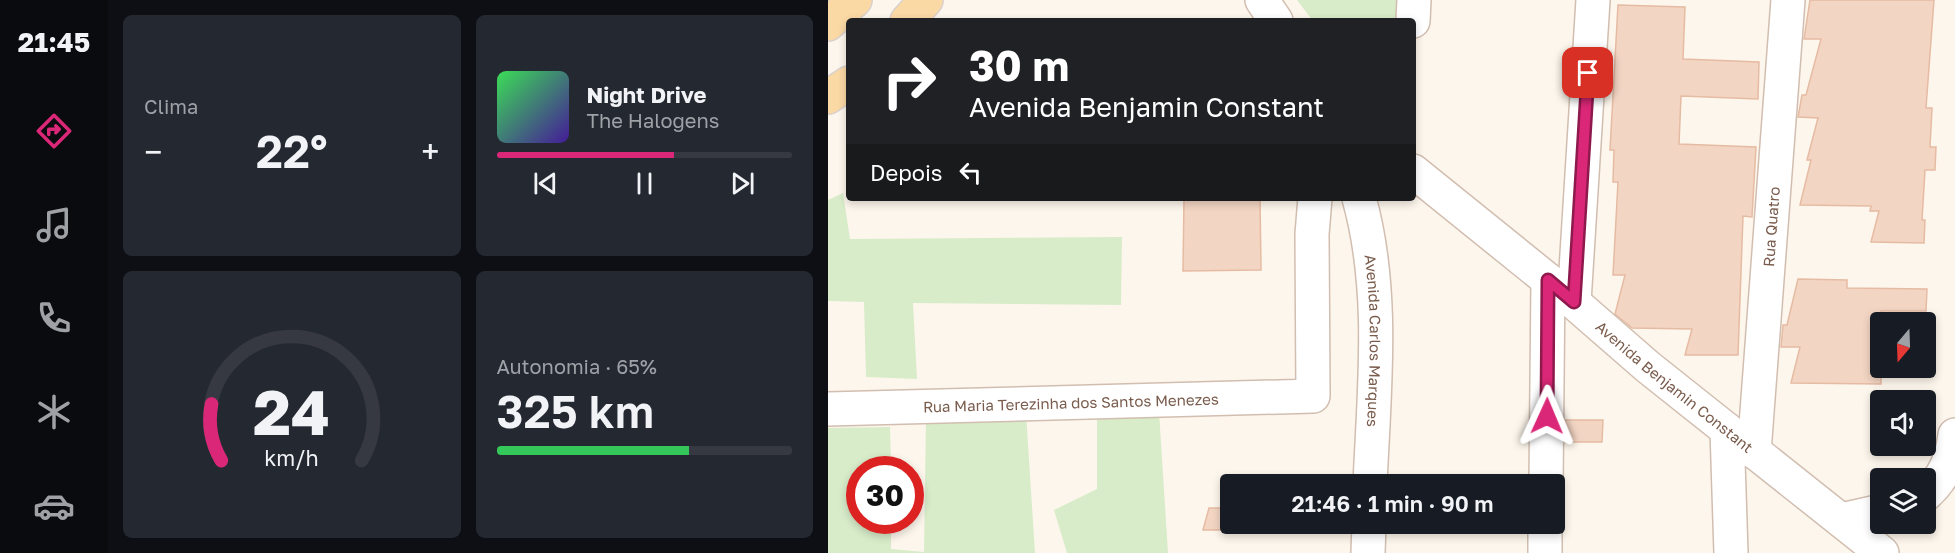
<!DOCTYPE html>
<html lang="pt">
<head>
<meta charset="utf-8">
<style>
	body { margin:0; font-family:"Golos Text",sans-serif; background:#242831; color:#f1f3f6; height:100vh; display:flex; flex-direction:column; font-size:22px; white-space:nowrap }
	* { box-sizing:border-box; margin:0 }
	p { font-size:20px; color:#9ea1a6 }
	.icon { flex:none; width:33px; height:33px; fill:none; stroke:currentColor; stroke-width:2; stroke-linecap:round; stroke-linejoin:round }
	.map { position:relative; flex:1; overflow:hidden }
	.drawer { display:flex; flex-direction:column; gap:15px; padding:15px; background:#0d0f14; width:720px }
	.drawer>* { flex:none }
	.banner { position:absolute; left:18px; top:18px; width:570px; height:183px; border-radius:6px; box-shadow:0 3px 9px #0003; background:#202124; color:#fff; overflow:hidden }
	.needle { width:39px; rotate:199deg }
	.tools { position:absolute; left:1042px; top:312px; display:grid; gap:12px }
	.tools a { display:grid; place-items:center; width:66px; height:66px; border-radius:6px; background:#171b24; box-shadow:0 3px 9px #0003; font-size:30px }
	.speed { position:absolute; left:18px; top:456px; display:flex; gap:12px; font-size:30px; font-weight:700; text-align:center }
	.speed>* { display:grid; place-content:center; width:78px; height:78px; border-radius:50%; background:#171b24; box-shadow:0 3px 9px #0003; line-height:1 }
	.speed .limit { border:9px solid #d22; background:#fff; color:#111 }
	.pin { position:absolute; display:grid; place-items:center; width:51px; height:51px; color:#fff; margin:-26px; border-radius:12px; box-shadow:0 3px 9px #0006 }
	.me { position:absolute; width:66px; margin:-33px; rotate:1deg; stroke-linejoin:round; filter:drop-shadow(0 0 4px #0008) }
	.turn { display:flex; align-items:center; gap:21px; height:126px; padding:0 24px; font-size:27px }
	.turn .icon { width:78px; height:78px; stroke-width:2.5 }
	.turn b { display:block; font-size:42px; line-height:51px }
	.then { display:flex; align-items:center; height:57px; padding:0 24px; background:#0003; gap:12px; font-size:22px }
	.big { font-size:45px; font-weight:600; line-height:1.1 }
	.drawer .card { flex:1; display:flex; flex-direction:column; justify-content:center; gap:9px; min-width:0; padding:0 21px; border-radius:9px; background:#242831 }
	.drawer .dial { align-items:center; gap:0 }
	.dial svg { height:156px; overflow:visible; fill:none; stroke:#363941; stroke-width:7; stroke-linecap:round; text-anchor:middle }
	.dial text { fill:#f1f3f6; stroke:none }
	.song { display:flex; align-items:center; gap:18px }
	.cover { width:72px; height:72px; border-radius:9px; background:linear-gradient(135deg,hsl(130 70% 55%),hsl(260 70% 35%)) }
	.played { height:6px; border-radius:3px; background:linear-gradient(90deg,#db2777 60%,#363941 60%) }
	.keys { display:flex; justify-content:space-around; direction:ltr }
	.heat { display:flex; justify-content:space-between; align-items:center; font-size:33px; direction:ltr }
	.charge { height:9px; border-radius:4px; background:linear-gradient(90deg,#34c759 65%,#363941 0) }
	.drawer .tiles { flex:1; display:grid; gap:15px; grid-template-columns:repeat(2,1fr) }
	.trip { position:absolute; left:392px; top:474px; width:345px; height:60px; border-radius:6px; background:#171b24; box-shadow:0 3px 9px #0003; font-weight:600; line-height:60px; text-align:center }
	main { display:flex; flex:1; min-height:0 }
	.tabs { display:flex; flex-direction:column; width:108px; justify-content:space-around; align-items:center; background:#090b0e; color:#9ea1a6 }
	.tabs .icon { width:42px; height:42px }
	.tabs .current { color:#db2777 }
	.tabs b { font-size:27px; color:#f1f3f6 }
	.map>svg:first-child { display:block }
	.green { fill:#d8ecc9 }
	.building { fill:#f3d5c3; stroke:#e6bba3; stroke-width:1.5 }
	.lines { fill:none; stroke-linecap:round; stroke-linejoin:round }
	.minor-casing { stroke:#d1beb0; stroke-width:36 }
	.major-casing { stroke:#dad1cd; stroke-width:36 }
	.minor { stroke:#fff; stroke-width:33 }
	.major { stroke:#fbd9a5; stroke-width:33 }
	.route-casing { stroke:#8e194d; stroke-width:15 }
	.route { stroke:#db2777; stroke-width:10 }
	.labels { text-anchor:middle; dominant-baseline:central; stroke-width:4.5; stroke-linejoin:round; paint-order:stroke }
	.street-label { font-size:15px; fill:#7a5c4d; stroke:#fffaf3 }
</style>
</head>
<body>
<main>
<nav class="tabs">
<b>21:45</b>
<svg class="icon current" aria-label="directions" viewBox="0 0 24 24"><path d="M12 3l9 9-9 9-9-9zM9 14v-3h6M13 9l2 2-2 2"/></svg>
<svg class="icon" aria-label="music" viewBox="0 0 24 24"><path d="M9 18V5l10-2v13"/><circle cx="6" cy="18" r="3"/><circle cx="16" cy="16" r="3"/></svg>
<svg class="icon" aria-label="phone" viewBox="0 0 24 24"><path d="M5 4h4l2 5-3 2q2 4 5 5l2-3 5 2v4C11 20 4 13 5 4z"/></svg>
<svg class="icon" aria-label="climate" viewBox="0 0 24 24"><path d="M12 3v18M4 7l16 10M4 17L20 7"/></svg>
<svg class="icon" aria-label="car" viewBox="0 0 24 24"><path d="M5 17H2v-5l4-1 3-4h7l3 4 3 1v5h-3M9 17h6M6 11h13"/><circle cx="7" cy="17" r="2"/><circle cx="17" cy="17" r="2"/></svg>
</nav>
<section class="drawer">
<div class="tiles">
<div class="card"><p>Clima</p>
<div class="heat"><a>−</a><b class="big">22°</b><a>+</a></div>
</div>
<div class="card">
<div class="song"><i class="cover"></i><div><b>Night Drive</b><p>The Halogens</p></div></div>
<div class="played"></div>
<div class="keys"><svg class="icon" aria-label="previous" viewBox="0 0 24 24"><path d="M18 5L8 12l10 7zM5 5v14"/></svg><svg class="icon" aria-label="pause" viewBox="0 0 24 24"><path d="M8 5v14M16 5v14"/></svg><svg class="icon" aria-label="next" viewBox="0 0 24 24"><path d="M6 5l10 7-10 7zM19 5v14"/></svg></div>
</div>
<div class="card dial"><svg viewBox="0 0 100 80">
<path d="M14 69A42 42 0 1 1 86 69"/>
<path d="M14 69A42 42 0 0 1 9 40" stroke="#db2777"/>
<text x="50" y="56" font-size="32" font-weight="700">24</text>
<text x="50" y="72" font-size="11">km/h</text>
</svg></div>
<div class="card"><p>Autonomia · 65%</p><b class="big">325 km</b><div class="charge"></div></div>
</div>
</section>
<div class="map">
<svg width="1127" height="553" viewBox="0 0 1127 553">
	<rect width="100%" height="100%" fill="#fdf6ec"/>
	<path class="green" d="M 469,0 L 572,0 L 570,21 L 485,21 Z
		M 15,193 L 22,239 L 294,237 L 293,305 L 85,303 L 89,379 L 38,377 L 36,302 L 0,301 L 0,200 Z
		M 331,412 L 340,553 L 239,553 L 226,510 L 269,489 L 269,416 Z
		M 198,413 L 207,553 L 0,553 L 0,428 L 62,427 L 63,469 L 32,470 L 32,520 L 63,521 L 63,549 L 96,552 L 98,418 Z"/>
	<path class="building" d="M 982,0 L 1106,0 L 1098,108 L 1104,108 L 1102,147 L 1108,147 L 1107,170 L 1097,170 L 1094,220 L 1097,220 L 1096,243 L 1043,242 L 1051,211 L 1042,211 L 1043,206 L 972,205 L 983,160 L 979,160 L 990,118 L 970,117 L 974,95 L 978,95 L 993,39 L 976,39 Z
		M 790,5 L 857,7 L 855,59 L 931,62 L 930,99 L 853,96 L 851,144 L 928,147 L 924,217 L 915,216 L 910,355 L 857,355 L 864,329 L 804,328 L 787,314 L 797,275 L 785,275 L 790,182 L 785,182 L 786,150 L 782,150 Z
		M 356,198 L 432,198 L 433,270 L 355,271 Z
		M 970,279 L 1019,280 L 1019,288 L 1099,289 L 1098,311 L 1053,311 L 1053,384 L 963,383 L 972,347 L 953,347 L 955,325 L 959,325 Z
		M 737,420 L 775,420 L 774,442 L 737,442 Z
		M 381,508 L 402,508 L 402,530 L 375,530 Z"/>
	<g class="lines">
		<g class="minor-casing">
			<g id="minor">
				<path d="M 434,0 L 448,21"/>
				<path d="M 585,21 L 586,0"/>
				<path id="s1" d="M 585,171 L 720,280 L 820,367 L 1054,553"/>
				<path id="s2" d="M 531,198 C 557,291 546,390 542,484"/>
				<path d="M 746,302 L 765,0"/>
				<path id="s3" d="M 0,409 L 485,396 L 484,234 L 487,198"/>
				<path d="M 899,430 L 903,553"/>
				<path id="s4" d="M 926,452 L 960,0"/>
				<path d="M 718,484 L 720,280"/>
				<path d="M 1098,494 C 1116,478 1124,459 1127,435"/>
				<path d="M 1013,520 L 1053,511"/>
				<path d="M 540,553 L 541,524"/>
				<path d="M 717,553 L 717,524"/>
			</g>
		</g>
		<g class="major-casing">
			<path id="major" d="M 79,21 L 98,0
				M 0,24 L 27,0
				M 0,97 L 21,83"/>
		</g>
		<use href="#minor" class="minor"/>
		<use href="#major" class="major"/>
	</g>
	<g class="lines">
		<g class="route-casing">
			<path id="route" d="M 719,416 L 720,280 L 746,302 L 760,73"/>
		</g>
		<use href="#route" class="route"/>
	</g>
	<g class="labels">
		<g class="street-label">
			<text stroke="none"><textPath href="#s4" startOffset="226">Rua Quatro</textPath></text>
			<text stroke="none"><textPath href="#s2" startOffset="144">Avenida Carlos Marques</textPath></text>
			<text stroke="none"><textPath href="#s1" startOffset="339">Avenida Benjamin Constant</textPath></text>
			<text stroke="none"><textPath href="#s3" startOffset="243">Rua Maria Terezinha dos Santos Menezes</textPath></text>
		</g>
	</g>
</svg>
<div class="tools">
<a><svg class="needle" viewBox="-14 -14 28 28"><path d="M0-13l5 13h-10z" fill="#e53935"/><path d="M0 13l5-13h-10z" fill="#9ea1a6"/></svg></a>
<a><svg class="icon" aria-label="sound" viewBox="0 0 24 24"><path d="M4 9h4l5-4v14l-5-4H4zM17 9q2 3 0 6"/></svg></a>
<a><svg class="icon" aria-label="layers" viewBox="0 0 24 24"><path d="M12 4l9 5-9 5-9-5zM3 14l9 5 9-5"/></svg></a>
</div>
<div class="speed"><div class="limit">30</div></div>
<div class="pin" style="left:760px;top:73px;background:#d93025"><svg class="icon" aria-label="arrive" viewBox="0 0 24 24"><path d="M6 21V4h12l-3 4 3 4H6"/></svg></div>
<svg class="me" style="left:719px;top:416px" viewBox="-20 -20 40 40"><path d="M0-17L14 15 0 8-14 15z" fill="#db2777" stroke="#fff" stroke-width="4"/></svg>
<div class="trip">21:46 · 1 min · 90 m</div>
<div class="banner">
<div class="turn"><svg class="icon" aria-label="right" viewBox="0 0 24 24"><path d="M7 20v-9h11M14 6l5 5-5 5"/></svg><div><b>30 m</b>Avenida Benjamin Constant</div></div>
<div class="then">Depois<svg class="icon" aria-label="left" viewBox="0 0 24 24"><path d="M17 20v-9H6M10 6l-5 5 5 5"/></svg></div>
</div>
</div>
</main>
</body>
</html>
